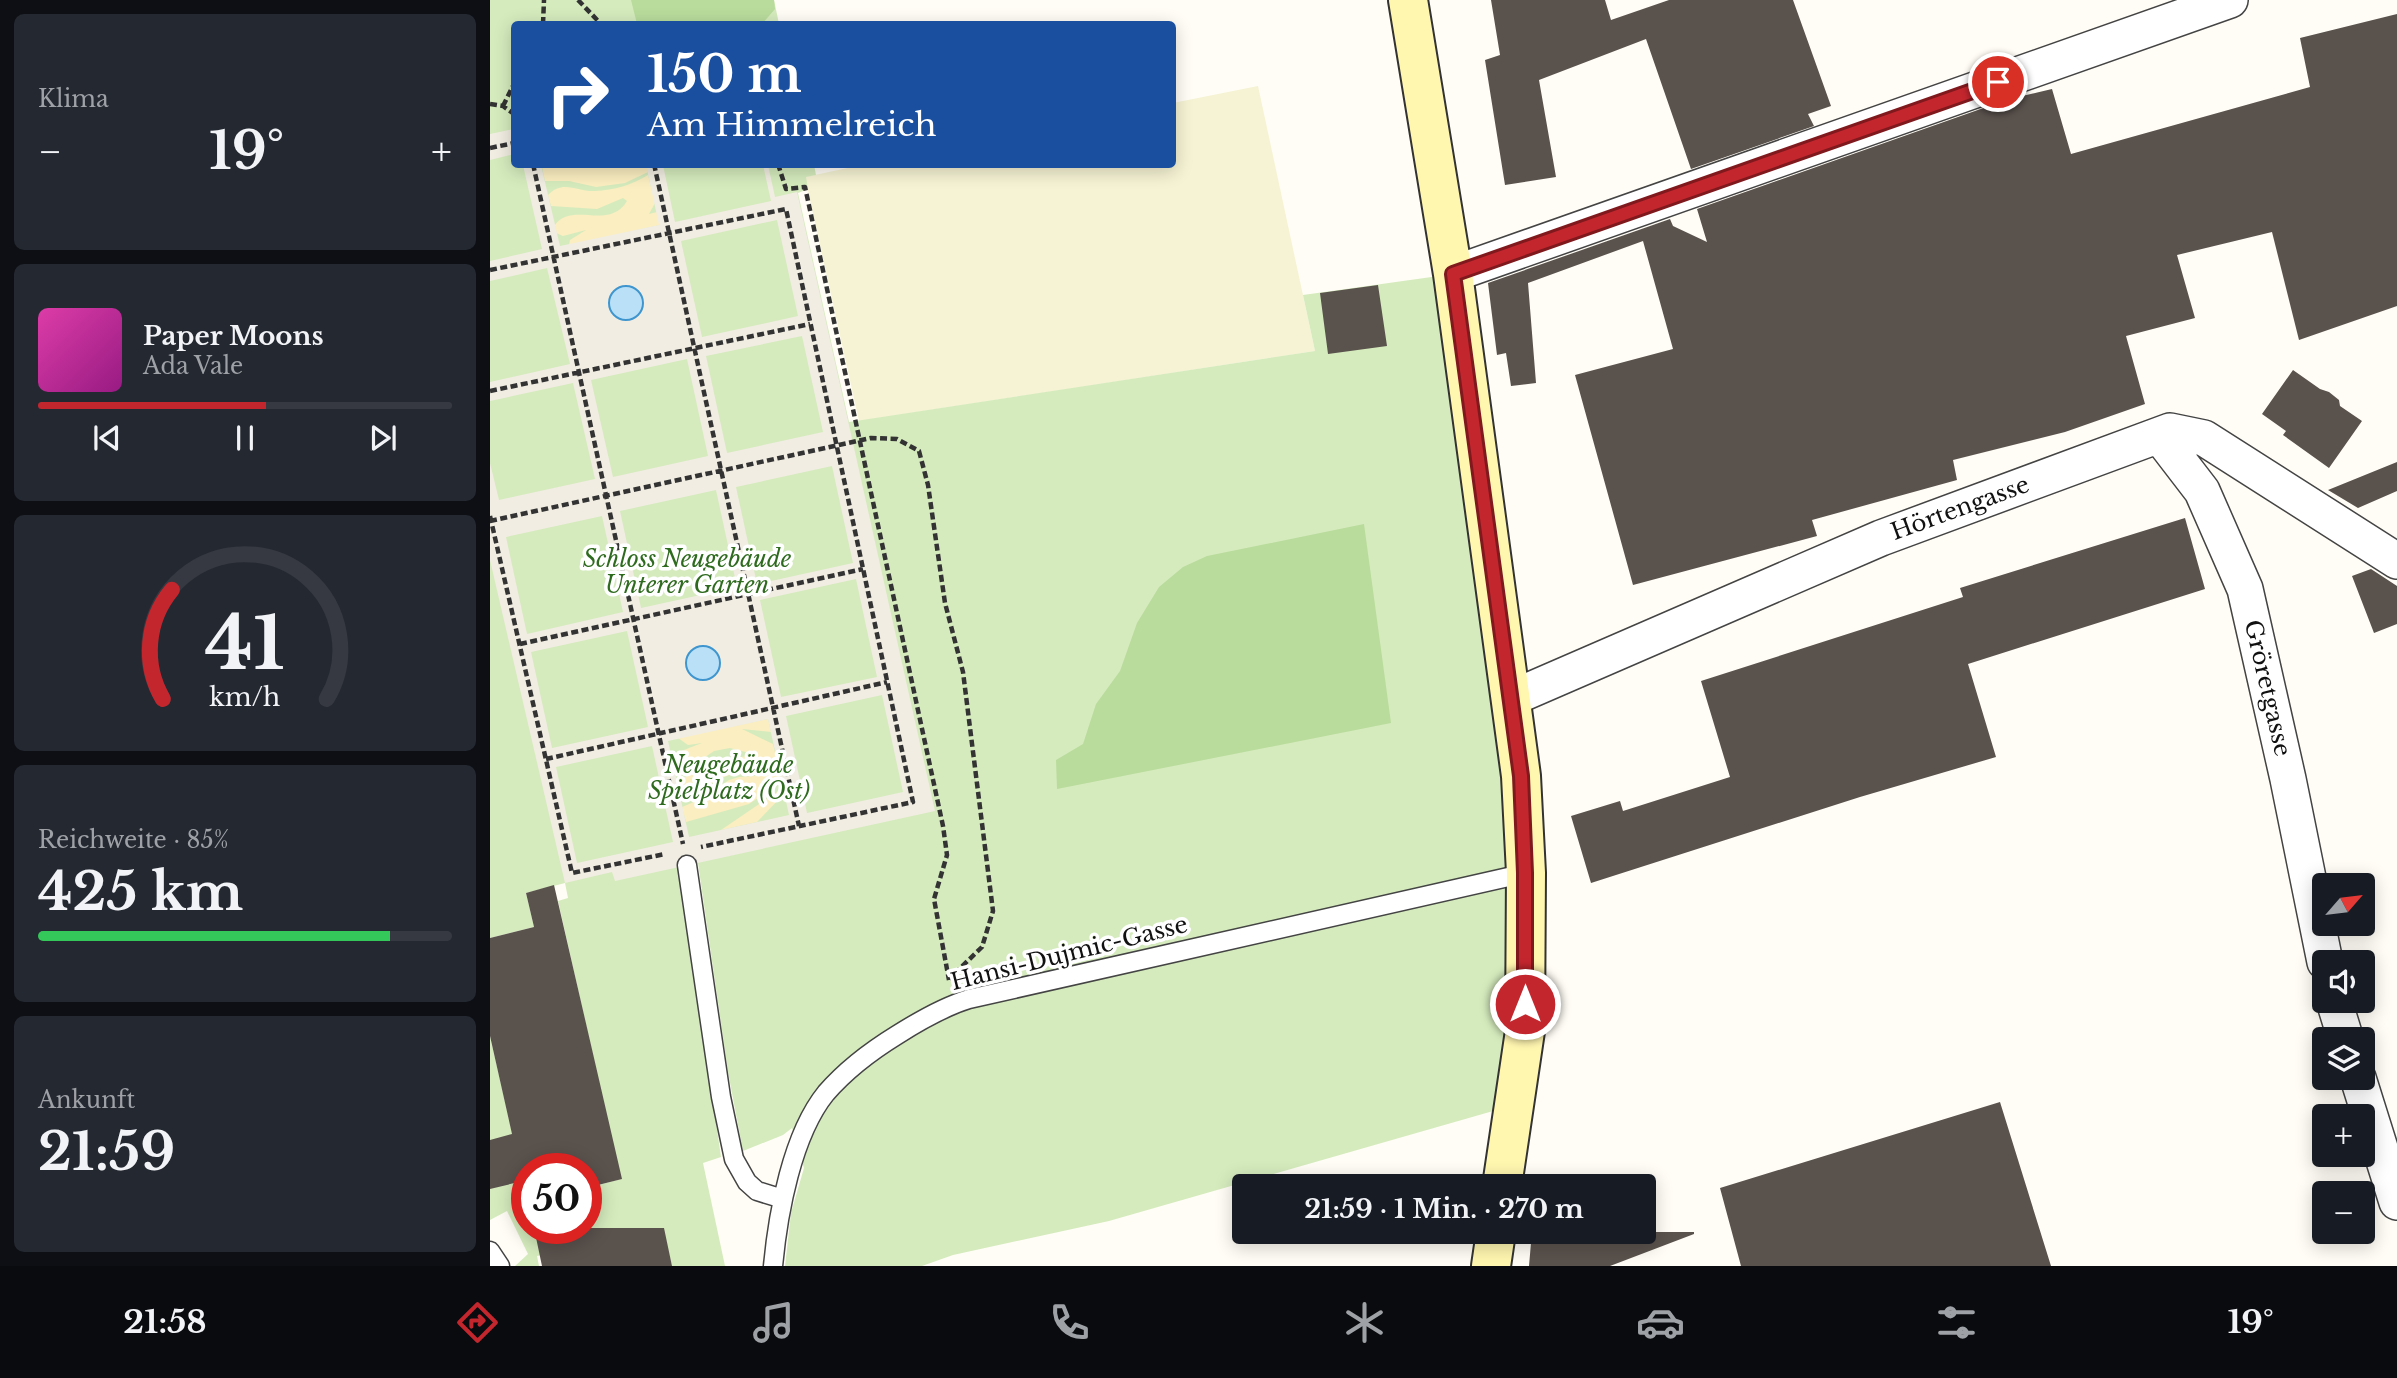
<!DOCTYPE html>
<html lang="de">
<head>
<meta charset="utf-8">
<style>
	body { margin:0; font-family:"Libre Baskerville",serif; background:#242831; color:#f1f3f6; height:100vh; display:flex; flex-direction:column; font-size:26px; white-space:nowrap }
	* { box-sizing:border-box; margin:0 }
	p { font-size:23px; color:#9ea1a6 }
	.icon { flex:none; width:38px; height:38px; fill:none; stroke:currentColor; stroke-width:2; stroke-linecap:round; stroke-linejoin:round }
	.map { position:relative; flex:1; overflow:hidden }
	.side { display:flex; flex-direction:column; gap:14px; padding:14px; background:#0d0f14; width:490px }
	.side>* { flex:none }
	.guide { position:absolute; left:21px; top:21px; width:665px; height:147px; border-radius:7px; box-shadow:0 4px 18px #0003; background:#1a4fa0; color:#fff; overflow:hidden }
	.needle { width:46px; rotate:62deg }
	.buttons { position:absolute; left:1822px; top:873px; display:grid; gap:14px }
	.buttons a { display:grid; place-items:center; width:63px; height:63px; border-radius:7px; background:#171b24; box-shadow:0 4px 18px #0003; font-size:35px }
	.speed { position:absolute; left:21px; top:1153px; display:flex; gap:14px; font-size:35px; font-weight:700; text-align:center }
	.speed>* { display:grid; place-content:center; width:91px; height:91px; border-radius:50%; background:#171b24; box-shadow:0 4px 18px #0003; line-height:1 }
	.speed .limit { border:10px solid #d22; background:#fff; color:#111 }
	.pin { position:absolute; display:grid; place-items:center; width:60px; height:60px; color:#fff; margin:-30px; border:4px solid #fff; border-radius:50%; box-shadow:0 2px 7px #0007 }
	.me { position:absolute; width:77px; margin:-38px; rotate:0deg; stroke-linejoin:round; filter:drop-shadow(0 0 5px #0008) }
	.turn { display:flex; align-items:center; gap:24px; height:147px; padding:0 21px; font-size:32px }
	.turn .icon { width:91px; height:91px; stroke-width:2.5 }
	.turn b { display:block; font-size:49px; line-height:60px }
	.big { font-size:52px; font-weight:700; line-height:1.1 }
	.side .tile { flex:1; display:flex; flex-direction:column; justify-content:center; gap:10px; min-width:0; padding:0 24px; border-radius:10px; background:#242831 }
	.side .dial { align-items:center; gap:0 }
	.dial svg { height:182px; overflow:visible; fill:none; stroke:#363941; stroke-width:7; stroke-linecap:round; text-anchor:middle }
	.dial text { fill:#f1f3f6; stroke:none }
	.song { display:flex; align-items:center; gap:21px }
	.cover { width:84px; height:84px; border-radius:10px; background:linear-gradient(135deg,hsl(320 70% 55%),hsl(310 70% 35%)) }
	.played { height:7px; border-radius:4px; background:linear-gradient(90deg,#c4262e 55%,#363941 55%) }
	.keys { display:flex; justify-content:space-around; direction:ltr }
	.heat { display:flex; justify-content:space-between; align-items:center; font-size:38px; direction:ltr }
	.charge { height:10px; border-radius:5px; background:linear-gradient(90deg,#34c759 85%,#363941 0) }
	.trip { position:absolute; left:742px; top:1174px; width:424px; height:70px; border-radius:7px; background:#171b24; box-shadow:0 4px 18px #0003; font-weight:700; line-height:70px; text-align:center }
	.dock { display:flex; height:112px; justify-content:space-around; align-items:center; background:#090b0e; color:#9ea1a6 }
	.dock .icon { width:49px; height:49px }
	.dock .selected { color:#c4262e }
	.dock b { font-size:32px; color:#f1f3f6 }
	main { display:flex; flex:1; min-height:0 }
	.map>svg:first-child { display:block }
	.farmland { fill:#f6f3d4 }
	.green { fill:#d5ebbd }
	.forest { fill:#b9dc9c }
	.sand { fill:#fbeec1 }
	.plaza { fill:#f1ede2; fill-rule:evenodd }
	.water { fill:#b9e0f7; stroke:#3f96cf; stroke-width:2 }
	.building { fill:#5a524d }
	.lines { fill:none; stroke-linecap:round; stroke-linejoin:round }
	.service-casing { stroke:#444; stroke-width:21 }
	.minor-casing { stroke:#444; stroke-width:38 }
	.secondary-casing { stroke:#333; stroke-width:42 }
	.path { stroke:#333; stroke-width:4.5; stroke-dasharray:7 3.5; stroke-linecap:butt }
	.service { stroke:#fff; stroke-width:18 }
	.minor { stroke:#fff; stroke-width:35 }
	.secondary { stroke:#fff6b0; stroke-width:38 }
	.route-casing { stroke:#7f191e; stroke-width:18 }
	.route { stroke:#c4262e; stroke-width:12 }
	.labels { text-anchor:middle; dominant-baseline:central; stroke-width:7; stroke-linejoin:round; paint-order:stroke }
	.street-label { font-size:23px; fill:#111; stroke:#fff }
	.park-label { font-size:23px; font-style:italic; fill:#2f6b1f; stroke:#fff }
</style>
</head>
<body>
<main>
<section class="side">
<div class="tile"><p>Klima</p>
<div class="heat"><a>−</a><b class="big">19°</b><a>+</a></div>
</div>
<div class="tile">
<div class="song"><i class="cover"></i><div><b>Paper Moons</b><p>Ada Vale</p></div></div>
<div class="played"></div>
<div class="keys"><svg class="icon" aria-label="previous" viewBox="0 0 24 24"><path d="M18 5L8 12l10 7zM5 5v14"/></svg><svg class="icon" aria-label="pause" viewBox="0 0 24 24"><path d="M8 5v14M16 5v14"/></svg><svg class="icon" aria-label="next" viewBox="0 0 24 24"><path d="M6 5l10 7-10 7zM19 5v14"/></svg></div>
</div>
<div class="tile dial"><svg viewBox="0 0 100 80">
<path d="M14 69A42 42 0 1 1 86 69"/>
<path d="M14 69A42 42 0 0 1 18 21" stroke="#c4262e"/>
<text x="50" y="56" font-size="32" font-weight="700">41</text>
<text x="50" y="72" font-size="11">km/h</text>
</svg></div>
<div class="tile"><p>Reichweite · 85%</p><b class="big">425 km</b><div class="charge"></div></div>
<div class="tile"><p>Ankunft</p><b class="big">21:59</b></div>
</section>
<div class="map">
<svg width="1907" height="1266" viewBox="0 0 1907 1266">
	<rect width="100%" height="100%" fill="#fffdf5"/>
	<path class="farmland" d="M 768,86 L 825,351 L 369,421 L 315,177 L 377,164 L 682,164 L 683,103 Z"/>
	<path class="green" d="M 0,0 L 284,0 L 289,24 L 24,24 L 24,164 L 324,165 L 326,175 L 316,177 L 318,189 L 308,193 L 359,422 L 825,351 L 813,295 L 963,274 L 1022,698 L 1024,1105 L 619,1221 L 463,1255 L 432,1266 L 295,1266 L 301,1213 L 314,1168 L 302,1128 L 293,1135 L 253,1151 L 238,1072 L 208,863 L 189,867 L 231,1157 L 213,1163 L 235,1266 L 182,1266 L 173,1228 L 47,1256 L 49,1266 L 25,1266 L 38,1254 L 17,1211 L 0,1220 L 0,1036 L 37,1198 L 37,1228 L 96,1228 L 96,1199 L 108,1196 L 105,1186 L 131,1179 L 68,901 L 78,898 L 75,883 L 36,893 L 44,927 L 0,938 Z"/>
	<path class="forest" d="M 141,0 L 284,0 L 285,9 L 272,24 L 147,24 Z
		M 874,524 L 901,723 L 567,789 L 566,760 L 593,744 L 606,704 L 630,671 L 647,623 L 669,587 L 693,567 L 717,556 Z"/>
	<path class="sand" d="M 62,164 L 156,164 L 158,172 L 135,183 L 106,187 L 79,181 L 55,181 L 52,167 Z
		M 158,175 L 165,203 L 159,214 L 167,212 L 170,225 L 79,245 L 80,240 L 96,230 L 73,236 L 66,233 L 65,225 C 82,201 119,231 137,201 L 133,198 L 107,209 L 61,206 L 58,195 C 73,179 87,192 105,191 C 124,190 142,185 158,175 Z
		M 278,719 L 281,732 L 252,729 L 283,744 L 289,769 C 271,769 252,770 234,777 C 216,784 213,795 189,794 L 187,781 L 234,759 L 267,755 L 240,748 L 224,751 L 208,762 L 200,764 L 183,763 L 181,755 L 212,743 L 198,745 L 188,738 Z
		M 290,774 L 292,782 L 259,804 L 196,822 L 192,807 L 211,799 L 239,780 L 249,777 Z
		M 293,788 L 294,794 L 267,822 L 231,830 Z"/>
	<path class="plaza" d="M 24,129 L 24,154 L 0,160 L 0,134 Z
		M 33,165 L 51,165 L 70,246 L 169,225 L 156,165 L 173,165 L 185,222 L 281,201 L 273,165 L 278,165 L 285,197 L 307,192 L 445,811 L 125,881 L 122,872 L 75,883 L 0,560 L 0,463 L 9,500 L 105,479 L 83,383 L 0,401 L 0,382 L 80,364 L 57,268 L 0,281 L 0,261 L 52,249 ZM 287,220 L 308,316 L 212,337 L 191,241 ZM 312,336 L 333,432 L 237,453 L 216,356 ZM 197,359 L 218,456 L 123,477 L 101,380 ZM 342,466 L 363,563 L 267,584 L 246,487 ZM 226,490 L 247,587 L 151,608 L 130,511 ZM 112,516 L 133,612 L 37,634 L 16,537 ZM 366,579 L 387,677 L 291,697 L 270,600 ZM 137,631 L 158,727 L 62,748 L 41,652 ZM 392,695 L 413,792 L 317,813 L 296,716 ZM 278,719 L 299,815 L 199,837 L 178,741 ZM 162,746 L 183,842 L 87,863 L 66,767 Z"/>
	<path class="water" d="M119 303a17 17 0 1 1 34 0a17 17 0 1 1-34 0Z
		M196 663a17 17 0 1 1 34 0a17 17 0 1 1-34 0Z"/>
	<path class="building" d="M 1001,0 L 1115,0 L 1121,20 L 1179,0 L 1303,0 L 1341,106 L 1318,114 L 1324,126 L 1201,169 L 1156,39 L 1049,80 L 1066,177 L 1015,185 L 995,60 L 1010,55 Z
		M 1907,14 L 1907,306 L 1809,340 L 1782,232 L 1687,255 L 1705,318 L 1636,336 L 1655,404 L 1575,432 L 1463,460 L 1467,480 L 1322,520 L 1327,536 L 1143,585 L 1085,375 L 1183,349 L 1153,241 L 1038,283 L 1046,383 L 1021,386 L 1016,353 L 1007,355 L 998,283 L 1180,219 L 1183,226 L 1217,242 L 1207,209 L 1519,99 L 1562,89 L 1581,154 L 1820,87 L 1810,38 Z
		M 888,285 L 897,346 L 838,354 L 830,293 Z
		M 1803,370 L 1830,389 L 1839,392 L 1849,400 L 1850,406 L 1872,421 L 1839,468 L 1793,435 L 1796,431 L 1772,414 Z
		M 1907,462 L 1907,491 L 1868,508 L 1838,490 Z
		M 1695,518 L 1715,589 L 1478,664 L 1506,757 L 1370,797 L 1101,883 L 1081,816 L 1130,801 L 1133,811 L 1240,777 L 1211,681 L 1473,597 L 1470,588 Z
		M 1881,569 L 1907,586 L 1907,624 L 1884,633 L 1862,576 Z
		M 64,885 L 132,1179 L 96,1188 L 96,1169 L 37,1169 L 37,1180 L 0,1189 L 0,1140 L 22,1134 L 0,1036 L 0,938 L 44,927 L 36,893 Z
		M 1510,1102 L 1561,1266 L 1251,1266 L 1230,1188 Z
		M 44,1228 L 174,1228 L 182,1266 L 52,1266 Z
		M 1060,1232 L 1204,1232 L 1204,1234 L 1120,1266 L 1039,1266 L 1041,1243 L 1062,1238 Z"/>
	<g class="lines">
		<g class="service-casing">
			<path id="service" d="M 197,865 L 231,1097 L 244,1159 L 257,1182 L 267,1191 L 293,1199
				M 0,1251 L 10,1266
				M 283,1266 C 288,1213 302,1135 336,1093 C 356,1070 381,1051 407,1035 C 429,1021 453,1007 479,999 L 1036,873"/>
		</g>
		<g class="minor-casing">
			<path id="minor" d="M 963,274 L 1740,0
				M 1669,435 L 1712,491 L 1755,589 L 1798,779 L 1835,962
				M 1022,698 L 1391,538 L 1680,431 L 1714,438 L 1907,561
				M 1844,1001 L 1856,1040
				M 1868,1078 L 1907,1202"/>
		</g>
		<g class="secondary-casing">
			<path id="secondary" d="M 918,0 L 963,274 L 1031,776 L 1036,873 L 1035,1031 L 1012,1186
				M 1001,1266 L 1006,1232"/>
		</g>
		<path class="path" d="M 88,0 L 111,24
			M 53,24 L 54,0
			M 0,104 L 13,106 L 24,114
			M 13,106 L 24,84
			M 0,148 L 24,143
			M 43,164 L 193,844
			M 164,164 L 309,826
			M 288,164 L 296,189 L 315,187 L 453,826 L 457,855 L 444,899 L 459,980
			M 0,270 L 296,209 L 423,802 L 211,847
			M 0,391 L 320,324
			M 0,516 L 82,873 L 175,854
			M 0,521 L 381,438 L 407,439 L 429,451 L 438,485 L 455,603 L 473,672 L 503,911 L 492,947 L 459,979
			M 30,644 L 373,569
			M 56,759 L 397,682"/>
		<use href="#service" class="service"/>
		<use href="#minor" class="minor"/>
		<use href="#secondary" class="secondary"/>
	</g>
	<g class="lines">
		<g class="route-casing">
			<path id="route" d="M 1035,1004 L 1035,873 L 1031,776 L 963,274 L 1508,82"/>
		</g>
		<use href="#route" class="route"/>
	</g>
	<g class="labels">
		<g class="street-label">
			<text transform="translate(1470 508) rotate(-20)">Hörtengasse</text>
			<text transform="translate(1778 688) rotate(77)">Gröretgasse</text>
			<text transform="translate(579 953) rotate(-14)">Hansi-Dujmic-Gasse</text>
		</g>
		<g class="park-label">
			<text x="197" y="559">Schloss Neugebäude<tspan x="197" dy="26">Unterer Garten</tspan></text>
			<text x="239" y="765">Neugebäude<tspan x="239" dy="26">Spielplatz (Ost)</tspan></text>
		</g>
	</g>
</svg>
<div class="buttons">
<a><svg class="needle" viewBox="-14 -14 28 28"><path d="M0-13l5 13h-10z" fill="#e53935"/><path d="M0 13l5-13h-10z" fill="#9ea1a6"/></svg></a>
<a><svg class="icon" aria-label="sound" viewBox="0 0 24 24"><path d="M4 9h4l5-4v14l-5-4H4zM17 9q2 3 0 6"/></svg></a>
<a><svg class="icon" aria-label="layers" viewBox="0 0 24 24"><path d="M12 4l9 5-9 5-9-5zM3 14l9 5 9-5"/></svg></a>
<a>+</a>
<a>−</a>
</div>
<div class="speed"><div class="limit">50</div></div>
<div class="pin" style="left:1508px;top:82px;background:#d93025"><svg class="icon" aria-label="arrive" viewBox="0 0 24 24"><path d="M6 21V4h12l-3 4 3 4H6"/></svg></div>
<svg class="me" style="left:1035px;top:1004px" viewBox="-20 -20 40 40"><circle r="17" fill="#c4262e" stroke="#fff" stroke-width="3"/><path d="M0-11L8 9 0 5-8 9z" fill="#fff"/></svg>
<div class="trip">21:59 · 1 Min. · 270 m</div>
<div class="guide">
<div class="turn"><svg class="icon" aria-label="right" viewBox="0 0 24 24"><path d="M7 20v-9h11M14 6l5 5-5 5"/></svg><div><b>150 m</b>Am Himmelreich</div></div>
</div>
</div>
</main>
<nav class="dock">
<b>21:58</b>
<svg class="icon selected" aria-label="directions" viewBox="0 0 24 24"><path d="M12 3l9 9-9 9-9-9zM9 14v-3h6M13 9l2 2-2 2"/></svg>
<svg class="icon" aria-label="music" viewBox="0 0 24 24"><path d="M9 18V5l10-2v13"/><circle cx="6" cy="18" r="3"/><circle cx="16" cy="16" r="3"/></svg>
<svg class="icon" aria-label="phone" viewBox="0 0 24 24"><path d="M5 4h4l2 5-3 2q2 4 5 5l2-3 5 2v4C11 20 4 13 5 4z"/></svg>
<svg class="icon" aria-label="climate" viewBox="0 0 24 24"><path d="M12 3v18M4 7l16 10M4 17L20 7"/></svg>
<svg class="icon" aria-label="car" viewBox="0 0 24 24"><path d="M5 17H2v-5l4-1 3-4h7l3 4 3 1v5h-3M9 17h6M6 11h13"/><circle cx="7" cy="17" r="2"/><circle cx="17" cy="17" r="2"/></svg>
<svg class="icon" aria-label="filters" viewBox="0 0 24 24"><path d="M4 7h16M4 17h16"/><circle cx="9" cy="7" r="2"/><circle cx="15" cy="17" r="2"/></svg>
<b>19°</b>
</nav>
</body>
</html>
